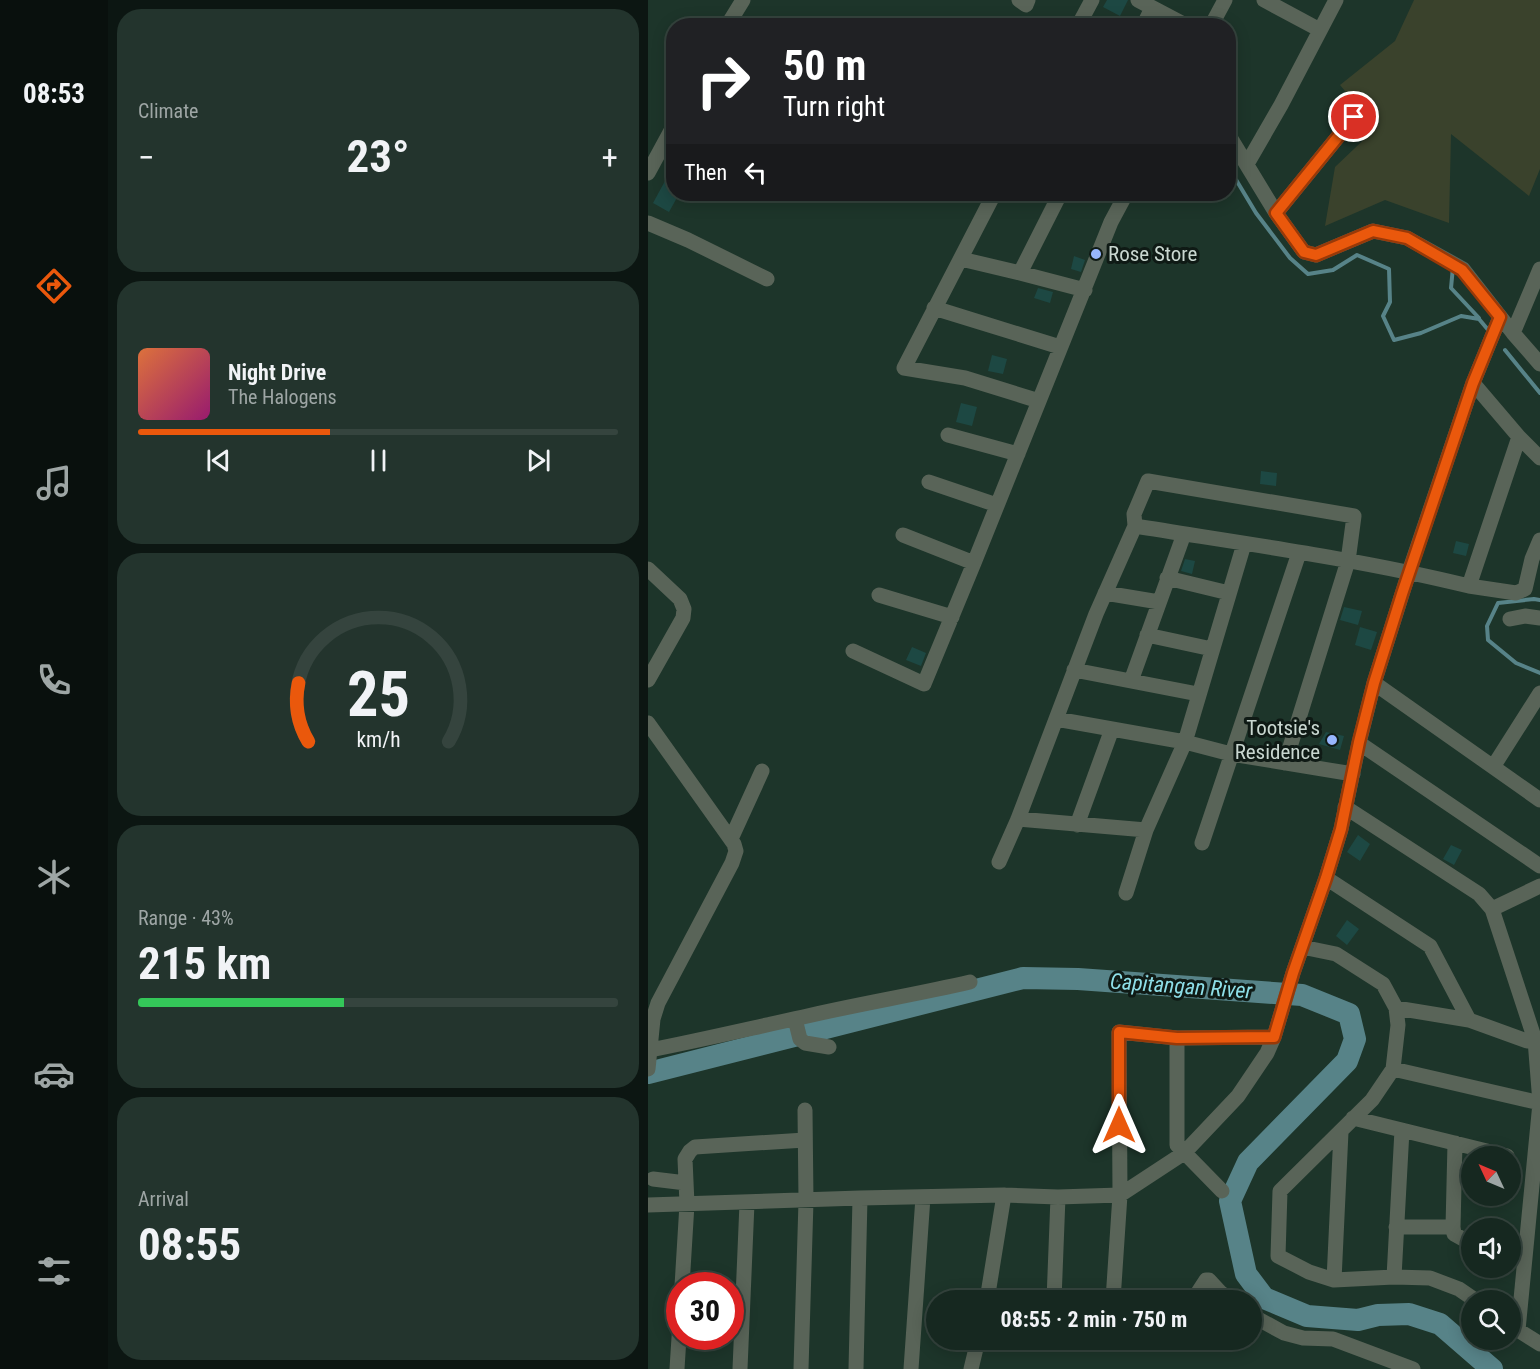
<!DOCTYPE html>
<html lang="en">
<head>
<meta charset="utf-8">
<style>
	body { margin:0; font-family:"Roboto Condensed",sans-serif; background:#23342d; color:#f1f3f6; height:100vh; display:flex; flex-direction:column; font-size:22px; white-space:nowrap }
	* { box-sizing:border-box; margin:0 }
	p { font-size:20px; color:#9ea6a5 }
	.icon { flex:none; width:33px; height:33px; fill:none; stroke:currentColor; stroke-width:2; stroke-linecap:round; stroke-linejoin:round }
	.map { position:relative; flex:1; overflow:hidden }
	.side { display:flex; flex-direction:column; gap:9px; padding:9px; background:#0c1612; width:540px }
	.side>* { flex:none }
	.banner { position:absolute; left:18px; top:18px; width:570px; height:183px; border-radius:24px; box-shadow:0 3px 15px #0003,0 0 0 2px #35443e; background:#202124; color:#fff; overflow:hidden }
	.needle { width:39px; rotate:314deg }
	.controls { position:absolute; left:813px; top:1146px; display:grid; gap:12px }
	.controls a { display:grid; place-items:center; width:60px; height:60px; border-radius:50%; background:#162820; box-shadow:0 3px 15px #0003,0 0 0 2px #35443e; font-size:30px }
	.speed { position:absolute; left:18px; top:1272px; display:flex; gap:12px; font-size:30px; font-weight:700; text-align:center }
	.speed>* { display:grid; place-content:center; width:78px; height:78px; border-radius:50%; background:#162820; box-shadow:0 3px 15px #0003,0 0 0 2px #35443e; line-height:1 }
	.speed .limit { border:9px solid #d22; background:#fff; color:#111 }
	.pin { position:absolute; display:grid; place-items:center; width:51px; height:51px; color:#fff; margin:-26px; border:3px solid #fff; border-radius:50%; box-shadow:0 2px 6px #0007 }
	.me { position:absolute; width:66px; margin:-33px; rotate:0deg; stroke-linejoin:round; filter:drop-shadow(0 0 4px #0008) }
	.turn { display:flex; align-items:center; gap:21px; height:126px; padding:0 18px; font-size:27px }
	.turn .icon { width:78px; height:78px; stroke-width:2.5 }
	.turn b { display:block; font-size:42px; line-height:51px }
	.then { display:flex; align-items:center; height:57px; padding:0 18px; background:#0003; gap:12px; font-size:22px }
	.big { font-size:45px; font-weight:700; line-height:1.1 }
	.side .card { flex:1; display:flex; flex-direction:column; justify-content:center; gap:9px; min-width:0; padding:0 21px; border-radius:24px; background:#23342d }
	.side .dial { align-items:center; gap:0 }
	.dial svg { height:156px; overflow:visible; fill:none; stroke:#35443e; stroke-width:7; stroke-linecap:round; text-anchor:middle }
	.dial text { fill:#f1f3f6; stroke:none }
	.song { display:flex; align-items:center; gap:18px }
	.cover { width:72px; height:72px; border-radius:9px; background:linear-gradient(135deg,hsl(20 70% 55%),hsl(320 70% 35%)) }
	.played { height:6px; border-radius:3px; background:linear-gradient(90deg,#ea580c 40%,#35443e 40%) }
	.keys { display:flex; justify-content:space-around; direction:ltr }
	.heat { display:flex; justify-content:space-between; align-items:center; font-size:33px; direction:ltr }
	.charge { height:9px; border-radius:4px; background:linear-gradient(90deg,#34c759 43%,#35443e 0) }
	.trip { position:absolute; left:278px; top:1290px; width:336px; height:60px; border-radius:30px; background:#162820; box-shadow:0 3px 15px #0003,0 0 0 2px #35443e; font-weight:700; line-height:60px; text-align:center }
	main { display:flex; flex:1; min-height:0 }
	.dock { display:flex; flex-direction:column; width:108px; justify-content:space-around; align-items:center; background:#09100d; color:#9ea6a5 }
	.dock .icon { width:42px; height:42px }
	.dock .current { color:#ea580c }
	.dock b { font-size:27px; color:#f1f3f6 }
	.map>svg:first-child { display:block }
	.green { fill:#3a422c }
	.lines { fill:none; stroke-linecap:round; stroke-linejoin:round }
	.stream { stroke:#578388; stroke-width:4 }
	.river { stroke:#578388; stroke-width:22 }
	.building { fill:#1d4843 }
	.minor { stroke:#596458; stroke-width:15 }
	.route-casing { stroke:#983908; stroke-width:15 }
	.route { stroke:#ea580c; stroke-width:10 }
	.poi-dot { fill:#97b6fd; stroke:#0f1a15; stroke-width:2 }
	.labels { text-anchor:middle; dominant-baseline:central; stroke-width:6; stroke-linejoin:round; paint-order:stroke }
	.poi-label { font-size:21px; fill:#c9d7d0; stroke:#0f1a15; text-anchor:start }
	.water-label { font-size:22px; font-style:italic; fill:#8edee7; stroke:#0f1a15 }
</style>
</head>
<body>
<main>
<nav class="dock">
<b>08:53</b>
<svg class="icon current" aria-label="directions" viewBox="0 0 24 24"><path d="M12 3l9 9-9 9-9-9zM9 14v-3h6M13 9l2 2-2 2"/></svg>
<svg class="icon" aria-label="music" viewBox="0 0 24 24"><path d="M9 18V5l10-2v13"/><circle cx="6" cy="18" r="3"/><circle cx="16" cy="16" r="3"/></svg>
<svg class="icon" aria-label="phone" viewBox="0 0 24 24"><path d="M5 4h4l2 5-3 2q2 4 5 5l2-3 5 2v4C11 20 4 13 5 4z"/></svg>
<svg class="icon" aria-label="climate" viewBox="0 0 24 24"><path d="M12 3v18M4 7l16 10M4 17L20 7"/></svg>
<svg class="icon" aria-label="car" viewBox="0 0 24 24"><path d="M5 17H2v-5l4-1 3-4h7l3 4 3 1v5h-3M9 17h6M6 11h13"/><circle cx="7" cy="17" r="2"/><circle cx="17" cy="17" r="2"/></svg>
<svg class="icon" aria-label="filters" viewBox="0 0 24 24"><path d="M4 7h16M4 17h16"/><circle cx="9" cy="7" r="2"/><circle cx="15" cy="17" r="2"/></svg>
</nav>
<section class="side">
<div class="card"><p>Climate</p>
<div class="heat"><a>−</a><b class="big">23°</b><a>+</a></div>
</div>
<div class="card">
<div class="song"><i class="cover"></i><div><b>Night Drive</b><p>The Halogens</p></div></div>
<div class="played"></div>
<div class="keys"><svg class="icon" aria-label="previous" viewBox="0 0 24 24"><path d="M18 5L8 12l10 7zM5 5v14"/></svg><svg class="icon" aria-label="pause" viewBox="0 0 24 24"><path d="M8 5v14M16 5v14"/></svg><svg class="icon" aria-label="next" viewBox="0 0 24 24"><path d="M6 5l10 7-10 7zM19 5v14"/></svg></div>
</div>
<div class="card dial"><svg viewBox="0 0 100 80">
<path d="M14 69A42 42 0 1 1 86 69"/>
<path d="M14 69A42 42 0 0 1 9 39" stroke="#ea580c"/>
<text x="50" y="56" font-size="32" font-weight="700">25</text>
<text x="50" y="72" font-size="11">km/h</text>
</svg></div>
<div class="card"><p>Range · 43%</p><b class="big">215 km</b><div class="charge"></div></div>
<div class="card"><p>Arrival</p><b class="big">08:55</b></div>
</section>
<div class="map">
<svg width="892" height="1369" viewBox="0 0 892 1369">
	<rect width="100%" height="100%" fill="#1d352a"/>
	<path class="green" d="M 766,0 L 892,0 L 892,169 L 881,196 L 803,134 L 801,223 L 737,200 L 677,226 L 687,167 L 728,128 L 692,85 L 747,41 Z"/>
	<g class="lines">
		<path class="stream" d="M 580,173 L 587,178 L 608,213 L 642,258 L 660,274 L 685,270 L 709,255 L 741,269 L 742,302 L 735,316 L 746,340 L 773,333 L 813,316 L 831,319 L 841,331
			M 805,267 L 803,288 L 831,318
			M 857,350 L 892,393
			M 892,600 L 886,599 L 850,603 L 839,626 L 840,640 L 868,663 L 892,673"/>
		<path class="river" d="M 0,1073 L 375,978 L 430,979 L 654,995 L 701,1014 L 707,1039 L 699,1061 L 600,1162 L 582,1201 L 598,1274 L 616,1298 L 659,1316 L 710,1320 L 730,1315 L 761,1314 L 792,1324 L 844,1369"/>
	</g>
	<path class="building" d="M 459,0 L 480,0 L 472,16 L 455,7 Z
		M 17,181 L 26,185 L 26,194 L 31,194 L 21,212 L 5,203 Z
		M 426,256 L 437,260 L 433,272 L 423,269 Z
		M 390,288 L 405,292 L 402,303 L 386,298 Z
		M 344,355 L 359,359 L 355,374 L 340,371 Z
		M 313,403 L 329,407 L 324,426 L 308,422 Z
		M 613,471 L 629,473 L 628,486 L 612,484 Z
		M 808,541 L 821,544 L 818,556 L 805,553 Z
		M 537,559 L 547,561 L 544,574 L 533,571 Z
		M 696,607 L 714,611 L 710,625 L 692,620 Z
		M 712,627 L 729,632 L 723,650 L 707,645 Z
		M 264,647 L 278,653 L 273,666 L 258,660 Z
		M 678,732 L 696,736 L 692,750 L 671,744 Z
		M 710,835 L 722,844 L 712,861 L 699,852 Z
		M 803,845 L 814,850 L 806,865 L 795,859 Z
		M 699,920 L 711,929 L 699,945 L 688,936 Z"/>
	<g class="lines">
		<path class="minor" d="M 371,0 L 378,5 L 380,0
			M 490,0 L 539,26
			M 616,0 L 672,30
			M 79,26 L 95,0
			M 430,26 L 444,0
			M 495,26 L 504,8
			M 563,26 L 577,0
			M 580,134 L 628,213 L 656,252 L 668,255 L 725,231 L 759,238 L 815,269 L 865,333 L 892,269
			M 599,164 L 633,105 L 688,0
			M 0,173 L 26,125
			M 346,194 L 256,368 L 317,378 L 391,401
			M 628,213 L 706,117
			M 0,223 L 40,240 L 119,279
			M 313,259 L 372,273 L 437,290
			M 372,273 L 412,194
			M 286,308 L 412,347
			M 865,333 L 892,364
			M 300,435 L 370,454
			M 871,437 L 892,458
			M 281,482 L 349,505
			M 487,526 C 599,544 711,559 821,586 L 871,437 L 825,383
			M 255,535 L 326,563
			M 0,569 L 32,599 L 36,609 L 35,618 L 0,680
			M 519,578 L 581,593
			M 821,586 L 868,593 L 877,589 L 884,559 L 892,540
			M 457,593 L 511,602
			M 231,595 L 304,617
			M 862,619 L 877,616 L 892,618
			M 499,635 L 564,649
			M 205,651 L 276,684 L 326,563 L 463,222 L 478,194
			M 426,670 L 550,694
			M 483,681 L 536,534
			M 726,683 L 892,800
			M 408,719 L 537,742 L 583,754 L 705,774
			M 0,723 L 86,844 L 88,851 L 84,863 L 10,1003 L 5,1019 L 0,1069
			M 711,743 L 892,866
			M 845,767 L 892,693
			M 697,807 L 831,894 L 844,909 L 887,1040 L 892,1103 L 870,1330
			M 370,819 L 498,830
			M 429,825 L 464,729
			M 83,839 L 114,771
			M 554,843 L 651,553
			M 351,862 L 370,819 L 448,614 L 487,526 L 486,514 L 500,481 L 706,516 L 700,561 L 637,763
			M 678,878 L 782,946 L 821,1020
			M 478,893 L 498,830 L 537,742 L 596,544
			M 844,909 L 892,886
			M 654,947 L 688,954 L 735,984 L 748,1008 L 750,1025 L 745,1069 L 724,1100 L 632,1191 L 630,1256 L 661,1272 L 686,1280 L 746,1277 L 782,1278 L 811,1289 L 827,1300
			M 748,1008 L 821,1020 L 879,1041 L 892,1040
			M 147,1019 L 152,1039 L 157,1043 L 181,1047
			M 529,1038 L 529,1145 L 574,1191
			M 2,1050 C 53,1040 104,1028 155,1017 C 210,1004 266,995 322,982
			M 745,1069 L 892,1103
			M 705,1118 L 859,1156
			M 5,1179 L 38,1183
			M 0,1205 L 212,1198 L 356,1195 L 410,1197 L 472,1195 L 536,1153 L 590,1096 L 619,1053 L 626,1037 L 645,973 L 678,878 L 693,829 L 711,743 L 726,683 L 761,572 L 825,383 L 852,317
			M 748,1227 L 805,1227 L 806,1234 L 824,1244
			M 805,1227 L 807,1143
			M 746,1277 L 754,1130
			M 686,1280 L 693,1132
			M 34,1286 L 39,1204 L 37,1159 L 42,1151 L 47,1147 L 157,1140
			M 339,1300 L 356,1195
			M 406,1300 L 410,1197
			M 465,1300 L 472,1195 L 471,1032 L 529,1038 L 626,1037
			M 545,1300 L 558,1280 L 561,1280 L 573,1293 L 583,1300
			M 603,1315 L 636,1333 L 655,1338 L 685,1339 L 765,1369
			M 862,1325 L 892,1344
			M 29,1369 L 32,1322
			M 92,1369 L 99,1203
			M 153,1369 L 158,1201 L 157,1110
			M 208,1369 L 212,1198
			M 263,1369 L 275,1197
			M 323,1369 L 330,1340"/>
	</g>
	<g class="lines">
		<g class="route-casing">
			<path id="route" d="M 471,1125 L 471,1032 L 529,1038 L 626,1037 L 645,973 L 678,878 L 693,829 L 711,742 L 726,683 L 754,594 L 825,383 L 852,317 L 814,270 L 759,238 L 725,231 L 668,255 L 656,252 L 628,213 L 706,117"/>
		</g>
		<use href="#route" class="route"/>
	</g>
	<g class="poi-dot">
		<circle cx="448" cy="254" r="6"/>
		<circle cx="684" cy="740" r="6"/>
	</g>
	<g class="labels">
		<g class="poi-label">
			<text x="460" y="254">Rose Store</text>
			<text x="672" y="728" text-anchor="end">Tootsie's<tspan x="672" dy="24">Residence</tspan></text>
		</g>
		<g class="water-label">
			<text transform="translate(533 986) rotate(4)">Capitangan River</text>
		</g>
	</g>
</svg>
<div class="controls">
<a><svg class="needle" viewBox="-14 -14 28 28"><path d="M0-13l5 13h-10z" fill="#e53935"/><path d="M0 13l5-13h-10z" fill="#9ea6a5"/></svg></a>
<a><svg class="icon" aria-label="sound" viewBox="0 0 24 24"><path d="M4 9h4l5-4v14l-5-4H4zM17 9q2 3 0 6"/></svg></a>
<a><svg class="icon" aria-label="search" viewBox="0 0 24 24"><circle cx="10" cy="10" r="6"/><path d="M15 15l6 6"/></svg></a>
</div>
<div class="speed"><div class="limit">30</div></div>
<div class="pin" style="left:706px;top:117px;background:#d93025"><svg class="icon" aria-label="arrive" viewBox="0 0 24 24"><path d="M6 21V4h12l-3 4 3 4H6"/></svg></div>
<svg class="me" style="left:471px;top:1125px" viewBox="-20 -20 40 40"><path d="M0-17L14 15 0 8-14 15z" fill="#ea580c" stroke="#fff" stroke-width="4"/></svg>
<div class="trip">08:55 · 2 min · 750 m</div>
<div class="banner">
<div class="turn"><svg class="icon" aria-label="right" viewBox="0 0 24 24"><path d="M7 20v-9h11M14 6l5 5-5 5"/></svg><div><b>50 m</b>Turn right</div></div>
<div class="then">Then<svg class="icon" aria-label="left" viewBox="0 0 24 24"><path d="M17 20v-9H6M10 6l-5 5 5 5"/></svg></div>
</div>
</div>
</main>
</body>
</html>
